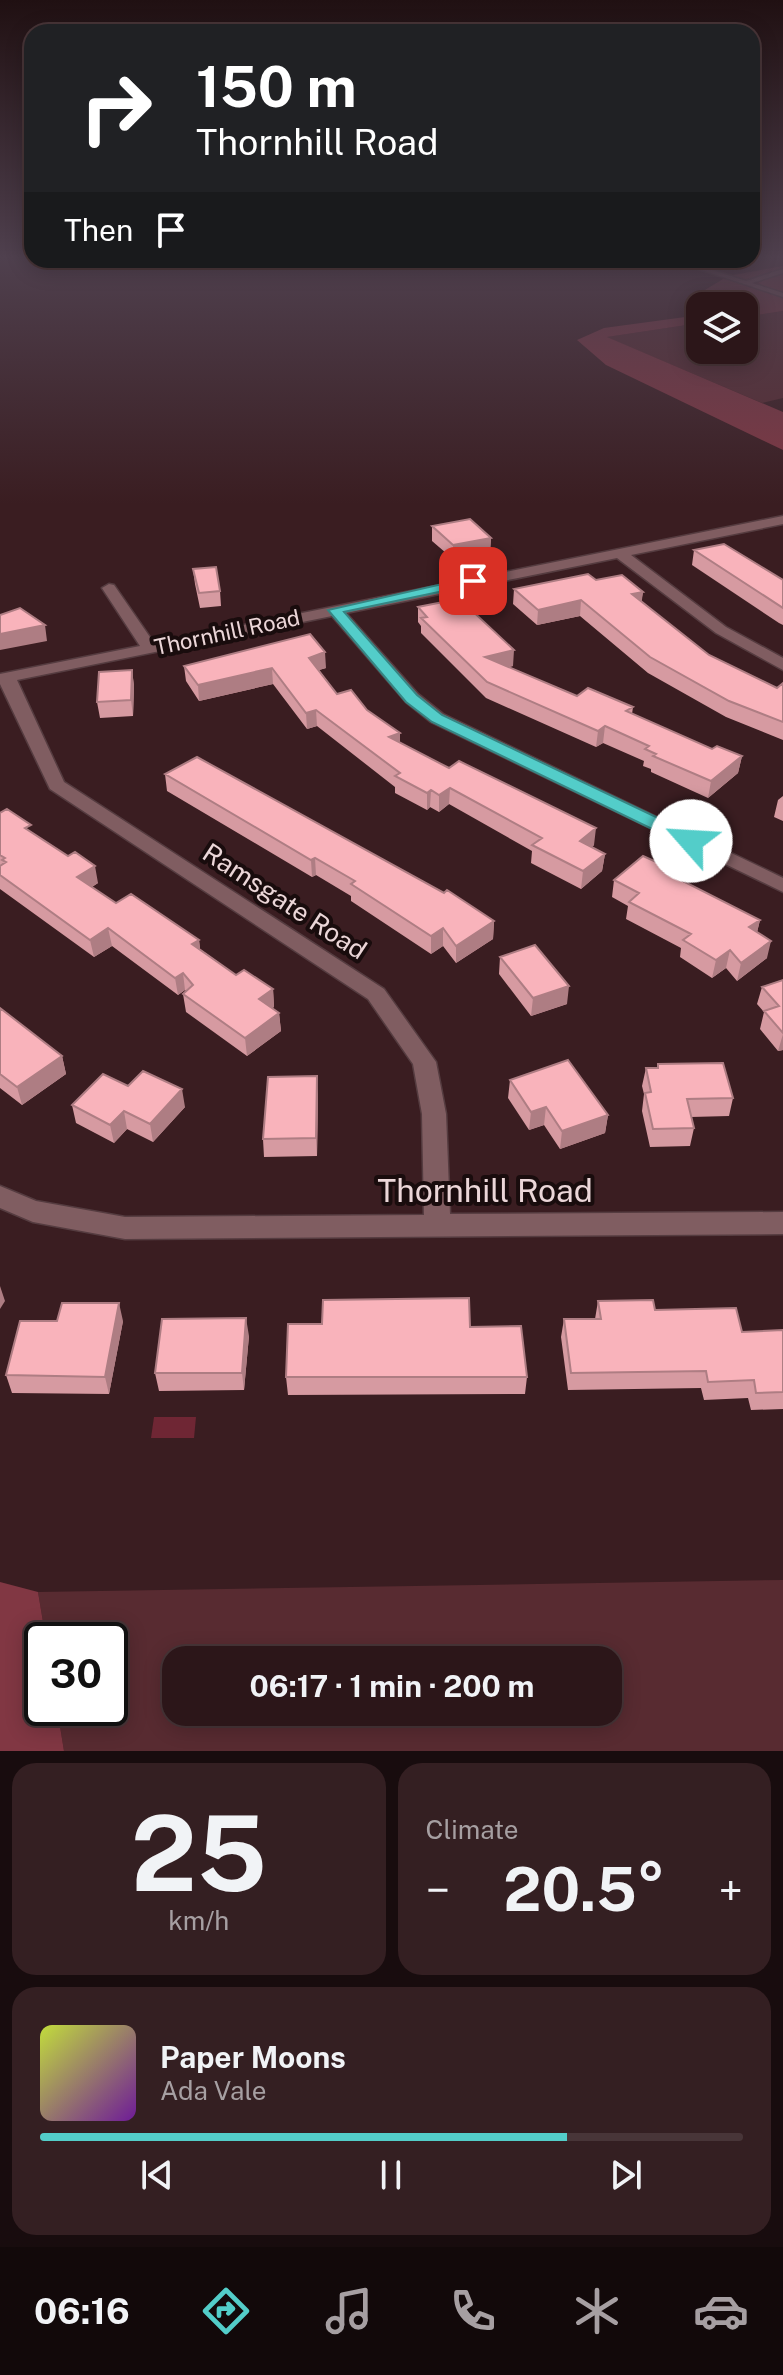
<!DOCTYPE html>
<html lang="en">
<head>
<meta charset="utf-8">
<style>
	body { margin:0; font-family:"Public Sans",sans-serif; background:#341f22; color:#f1f3f6; height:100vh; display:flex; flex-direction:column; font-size:30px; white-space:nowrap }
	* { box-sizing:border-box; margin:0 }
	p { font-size:26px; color:#a69fa2 }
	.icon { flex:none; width:44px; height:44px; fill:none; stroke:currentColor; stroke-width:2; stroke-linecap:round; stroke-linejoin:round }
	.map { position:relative; height:1751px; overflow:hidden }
	.panel { display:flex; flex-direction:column; gap:12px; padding:12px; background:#180c0e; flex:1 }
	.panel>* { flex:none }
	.guide { position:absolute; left:24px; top:24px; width:736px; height:244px; border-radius:24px; box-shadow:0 4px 20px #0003,0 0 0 2px #483538; background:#202124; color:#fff; overflow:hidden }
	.controls { position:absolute; left:686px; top:292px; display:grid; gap:16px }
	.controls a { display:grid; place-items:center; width:72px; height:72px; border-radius:16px; background:#2c1619; box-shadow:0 4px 20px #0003,0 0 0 2px #483538; font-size:40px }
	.speed { position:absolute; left:24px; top:1622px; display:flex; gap:16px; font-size:40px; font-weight:700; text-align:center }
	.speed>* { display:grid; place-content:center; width:104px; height:104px; border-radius:50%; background:#2c1619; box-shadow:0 4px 20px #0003,0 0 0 2px #483538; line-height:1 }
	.speed .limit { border:4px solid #111; border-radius:12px; background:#fff; color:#111 }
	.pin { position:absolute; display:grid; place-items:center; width:68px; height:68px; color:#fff; margin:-34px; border-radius:16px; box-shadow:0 4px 12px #0006 }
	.me { position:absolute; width:88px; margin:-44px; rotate:296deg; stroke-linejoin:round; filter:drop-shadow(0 0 6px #0008) }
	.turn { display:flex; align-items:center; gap:28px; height:168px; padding:0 40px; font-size:36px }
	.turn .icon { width:104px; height:104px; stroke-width:2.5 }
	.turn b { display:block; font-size:56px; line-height:68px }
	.then { display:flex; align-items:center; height:76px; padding:0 40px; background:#0003; gap:16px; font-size:30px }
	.big { font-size:60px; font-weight:700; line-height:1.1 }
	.panel .card { flex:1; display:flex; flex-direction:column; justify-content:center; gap:12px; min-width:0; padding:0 28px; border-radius:24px; background:#341f22 }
	.panel .dial { align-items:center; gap:0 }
	.dial b { font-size:104px; line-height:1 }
	.song { display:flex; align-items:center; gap:24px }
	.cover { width:96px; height:96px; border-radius:12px; background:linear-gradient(135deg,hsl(70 70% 55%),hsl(280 70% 35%)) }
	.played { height:8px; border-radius:4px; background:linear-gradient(90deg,#53cdc9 75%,#483538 75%) }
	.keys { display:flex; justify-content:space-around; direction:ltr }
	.heat { display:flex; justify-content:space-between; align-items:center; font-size:44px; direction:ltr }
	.panel .tiles { flex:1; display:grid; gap:12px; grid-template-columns:1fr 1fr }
	.card:last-child { grid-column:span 2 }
	.trip { position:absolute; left:162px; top:1646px; width:460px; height:80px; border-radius:24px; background:#2c1619; box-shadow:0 4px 20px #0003,0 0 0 2px #483538; font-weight:700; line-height:80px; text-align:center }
	.tab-bar { display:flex; height:128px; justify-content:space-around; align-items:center; background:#12090a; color:#a69fa2 }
	.tab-bar .icon { width:56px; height:56px }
	.tab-bar .active { color:#53cdc9 }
	.tab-bar b { font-size:36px; color:#f1f3f6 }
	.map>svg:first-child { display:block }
	.green { fill:#582b31; fill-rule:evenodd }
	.forest { fill:#813743 }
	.water { fill:#6f2634 }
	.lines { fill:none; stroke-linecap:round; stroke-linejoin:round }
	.lane-casing { stroke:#553c40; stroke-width:3 }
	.street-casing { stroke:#553c40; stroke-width:3 }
	.lane { fill:#805d61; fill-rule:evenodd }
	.street { fill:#805d61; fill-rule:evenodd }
	.wall { fill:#d69aa1 }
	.shaded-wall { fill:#ae7d83 }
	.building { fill:#f9b3bb; stroke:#ae7d83; stroke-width:2 }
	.route { fill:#53cdc9; stroke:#368583; stroke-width:2 }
	.labels { text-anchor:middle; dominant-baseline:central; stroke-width:8; stroke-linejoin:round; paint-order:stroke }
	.far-street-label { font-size:22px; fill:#ebd6d8; stroke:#190c0d }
	.street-label { font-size:26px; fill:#ebd6d8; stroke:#190c0d }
	.near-street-label { font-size:32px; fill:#ebd6d8; stroke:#190c0d }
</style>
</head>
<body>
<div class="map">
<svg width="783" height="1751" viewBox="0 0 783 1751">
	<rect width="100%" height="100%" fill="#3a1d21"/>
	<path class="green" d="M 783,311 L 783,398 L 762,403 L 606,337 L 700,323 L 700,350 L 744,350 L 744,317 Z
		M 783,1580 L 783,1751 L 64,1751 L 57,1708 L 110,1708 L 110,1640 L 46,1640 L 38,1592 ZM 176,1660 L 608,1660 L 608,1712 L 176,1712 Z"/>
	<path class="forest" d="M 783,266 L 783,311 L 744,317 L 744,306 L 711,306 L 700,293 L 728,276 Z
		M 700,315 L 700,323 L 607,337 L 783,412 L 783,450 L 606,365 L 577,340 L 604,328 Z
		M 0,1582 L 38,1592 L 46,1640 L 42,1640 L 42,1708 L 57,1708 L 64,1751 L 0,1751 Z"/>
	<path class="water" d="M 154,1417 L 196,1417 L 194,1438 L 151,1438 Z"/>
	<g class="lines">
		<g class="lane-casing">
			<path id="lane" d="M 672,260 L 681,260 L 746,281 L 783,269 L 783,273 L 752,283 L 783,293 L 783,297 Z"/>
		</g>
		<g class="street-casing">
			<path id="street" d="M 783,516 L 783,524 L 631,555 L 726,627 L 783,658 L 783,670 L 716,633 L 617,558 L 346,613 L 418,694 L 443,714 L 783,878 L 783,892 L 431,722 L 406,702 L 332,616 L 17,680 L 64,782 L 384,989 L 436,1062 L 446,1114 L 450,1214 L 783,1212 L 783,1234 L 125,1239 L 33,1222 L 0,1208 L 0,1186 L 36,1201 L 125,1217 L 424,1215 L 422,1114 L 413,1064 L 368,999 L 50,789 L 0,684 L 0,674 L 140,646 L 102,588 L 109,584 L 114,585 L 154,643 Z"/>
		</g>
		<use href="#lane" class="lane"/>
		<use href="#street" class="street"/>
	</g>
	<path class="wall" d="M 432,526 L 491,538 L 490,552 L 453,559 L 432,541 Z
		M 694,550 L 783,580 L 783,625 L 779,623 L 692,565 Z
		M 193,569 L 220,591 L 221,606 L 200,608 L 195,584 Z
		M 596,580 L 643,592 L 641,602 L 709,655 L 777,688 L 783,683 L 783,740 L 726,717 L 648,673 L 580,616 L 537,625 L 513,604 L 514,589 Z
		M 418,607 L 513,666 L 509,667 L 577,696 L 633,707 L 632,714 L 712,749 L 742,756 L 738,773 L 708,798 L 651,772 L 651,769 L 643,766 L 644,761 L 603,743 L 596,747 L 486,698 L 421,633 L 421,626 L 418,622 Z
		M 184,666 L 326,668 L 319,670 L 337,694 L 367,710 L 400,733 L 400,743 L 594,845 L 592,847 L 605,854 L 602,871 L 581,889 L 531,863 L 532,851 L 449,804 L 439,812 L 430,807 L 427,810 L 395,793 L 395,787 L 317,726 L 307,729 L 273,684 L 199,701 L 186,681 Z
		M 132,670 L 134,686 L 133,716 L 100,718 L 97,702 Z
		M 165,774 L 494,921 L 493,939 L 456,963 L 443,946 L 431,954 L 351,901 L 351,896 L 316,875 L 312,877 L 167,791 Z
		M 783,796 L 783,821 L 774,817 L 778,800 Z
		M 0,813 L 32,833 L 98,883 L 92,887 L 116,903 L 199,940 L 200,949 L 236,975 L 273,989 L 274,1007 L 272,1008 L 279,1013 L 281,1031 L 247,1056 L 186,1012 L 183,994 L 186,991 L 185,990 L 178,995 L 112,946 L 94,957 L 0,889 Z
		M 672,869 L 671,875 L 760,920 L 757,932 L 767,958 L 737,981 L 726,968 L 712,978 L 680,957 L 681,948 L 626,919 L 628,906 L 612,897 L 614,880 Z
		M 500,957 L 567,1004 L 531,1016 L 499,974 Z
		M 783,980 L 783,1050 L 778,1051 L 760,1029 L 764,1012 L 757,1004 L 762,987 Z
		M 0,1008 L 62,1056 L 66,1074 L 22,1105 L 0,1088 Z
		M 658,1064 L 733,1098 L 729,1116 L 691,1117 L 694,1128 L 690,1146 L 650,1147 L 642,1111 L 644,1094 L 642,1086 L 646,1068 L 657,1068 Z
		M 510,1080 L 608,1115 L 605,1133 L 560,1149 L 544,1125 L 529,1130 L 508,1098 Z
		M 128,1086 L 185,1107 L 153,1142 L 127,1129 L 114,1143 L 76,1123 L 72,1105 Z
		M 318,1094 L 317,1156 L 264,1157 L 263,1139 Z
		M 598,1301 L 655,1310 L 742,1332 L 783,1330 L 783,1409 L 751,1410 L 748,1398 L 704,1400 L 701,1388 L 568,1390 L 561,1337 L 564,1319 L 595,1319 Z
		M 123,1321 L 109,1394 L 12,1393 L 6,1375 Z
		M 470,1327 L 527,1377 L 525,1394 L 288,1395 L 286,1377 Z
		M 249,1336 L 244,1390 L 159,1391 L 155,1373 Z"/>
	<path class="shaded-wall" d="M 491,538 L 490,552 L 453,559 L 453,545 Z
		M 643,592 L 641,607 L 632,594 Z
		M 581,600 L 580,616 L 537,625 L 538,610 Z
		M 45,625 L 47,641 L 0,650 L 0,634 Z
		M 514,650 L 513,666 L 485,672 L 485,657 Z
		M 325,652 L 326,668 L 309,673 L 309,658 Z
		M 272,668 L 273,684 L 199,701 L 198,685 Z
		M 132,670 L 134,686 L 133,716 L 131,700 Z
		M 316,710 L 317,726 L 307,729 L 306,713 Z
		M 605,726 L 603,743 L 596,747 L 598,731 Z
		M 400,733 L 400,749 L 389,737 Z
		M 742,756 L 738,773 L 708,798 L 711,781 Z
		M 450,788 L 449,804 L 439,812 L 439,795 Z
		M 431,790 L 430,807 L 427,810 L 427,793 Z
		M 596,828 L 594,845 L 578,859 L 580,841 Z
		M 605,854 L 602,871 L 581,889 L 583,871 Z
		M 315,858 L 316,875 L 312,877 L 311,860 Z
		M 95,866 L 98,883 L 80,894 L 77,877 Z
		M 760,920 L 756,937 L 749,927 Z
		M 494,921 L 493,939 L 456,963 L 456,946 Z
		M 108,928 L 112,946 L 94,957 L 90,940 Z
		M 443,928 L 443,946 L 431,954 L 431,936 Z
		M 199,940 L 201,957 L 192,944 Z
		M 771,941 L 767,958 L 737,981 L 741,963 Z
		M 730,950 L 726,968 L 712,978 L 716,960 Z
		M 183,973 L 185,990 L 178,995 L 175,978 Z
		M 569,986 L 567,1004 L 531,1016 L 533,998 Z
		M 273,989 L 274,1007 L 260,1017 L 259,999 Z
		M 279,1013 L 281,1031 L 247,1056 L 245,1038 Z
		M 783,1034 L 783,1050 L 778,1051 Z
		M 62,1056 L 66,1074 L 22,1105 L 17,1087 Z
		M 317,1076 L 318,1094 L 317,1156 L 316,1138 Z
		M 182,1089 L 185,1107 L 153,1142 L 150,1124 Z
		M 546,1107 L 544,1125 L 529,1130 L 531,1112 Z
		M 124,1111 L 127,1129 L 114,1143 L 110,1125 Z
		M 608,1115 L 605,1133 L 560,1149 L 562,1131 Z
		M 0,1286 L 5,1301 L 0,1309 Z
		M 119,1303 L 123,1321 L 109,1394 L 105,1377 Z
		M 246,1318 L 249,1336 L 244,1390 L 242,1373 Z"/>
	<path class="building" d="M 470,519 L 491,538 L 453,545 L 432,526 Z
		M 724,544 L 783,580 L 783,608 L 694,550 Z
		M 216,567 L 220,591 L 199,593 L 193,569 Z
		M 588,574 L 596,580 L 622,575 L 643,592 L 632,594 L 709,655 L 777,688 L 783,683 L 783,722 L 729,701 L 650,657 L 581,600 L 538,610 L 514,589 Z
		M 448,601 L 454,608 L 466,605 L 514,650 L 485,657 L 577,696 L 588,688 L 633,707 L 626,711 L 712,749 L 717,746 L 742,756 L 711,781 L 653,756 L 656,754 L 645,749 L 649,746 L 605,726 L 598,731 L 487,682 L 421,618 L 427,617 L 418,607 Z
		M 20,608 L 45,625 L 0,634 L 0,615 Z
		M 310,634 L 325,652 L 309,658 L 337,694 L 351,690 L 367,710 L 400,733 L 389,737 L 449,768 L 459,761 L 596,828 L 580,841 L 605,854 L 583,871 L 532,845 L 542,838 L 450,788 L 439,795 L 431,790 L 427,793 L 395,776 L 400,773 L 316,710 L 306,713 L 272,668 L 198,685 L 184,666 Z
		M 132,670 L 131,700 L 97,702 L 99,672 Z
		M 197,757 L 444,893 L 447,890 L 494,921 L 456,946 L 443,928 L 431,936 L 351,884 L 355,881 L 315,858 L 311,860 L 165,774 Z
		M 7,809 L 31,825 L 25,828 L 68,856 L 75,852 L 95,866 L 77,877 L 116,903 L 131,894 L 199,940 L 192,944 L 236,975 L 244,970 L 273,989 L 259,999 L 279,1013 L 245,1038 L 183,994 L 193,985 L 183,973 L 175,978 L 108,928 L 90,940 L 0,875 L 0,866 L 6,862 L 2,860 L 5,858 L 0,855 L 0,813 Z
		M 643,856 L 672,869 L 667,873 L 760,920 L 749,927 L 771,941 L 741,963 L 730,950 L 716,960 L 683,940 L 691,934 L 629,902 L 639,893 L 614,880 Z
		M 535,945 L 569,986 L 533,998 L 500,957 Z
		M 783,980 L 783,1033 L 764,1011 L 779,1006 L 762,987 Z
		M 0,1008 L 62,1056 L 17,1087 L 0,1074 Z
		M 568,1060 L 608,1115 L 562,1131 L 546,1107 L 531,1112 L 510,1080 Z
		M 723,1063 L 733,1098 L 687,1099 L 694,1128 L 653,1129 L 645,1093 L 651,1092 L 646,1068 L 658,1068 L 658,1064 Z
		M 143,1071 L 182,1089 L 150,1124 L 124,1111 L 110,1125 L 72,1105 L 103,1074 L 128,1086 Z
		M 317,1076 L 316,1138 L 263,1139 L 268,1077 Z
		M 469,1298 L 470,1327 L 521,1326 L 527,1377 L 286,1377 L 288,1324 L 322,1324 L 323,1300 Z
		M 653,1300 L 655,1310 L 736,1308 L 742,1332 L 783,1330 L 783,1392 L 756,1393 L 754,1380 L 708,1382 L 706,1371 L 571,1373 L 564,1319 L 601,1319 L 598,1301 Z
		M 62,1303 L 119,1303 L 105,1377 L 6,1375 L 20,1321 L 57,1321 Z
		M 246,1318 L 242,1373 L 155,1373 L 162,1319 Z"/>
	<linearGradient id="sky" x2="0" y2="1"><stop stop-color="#201012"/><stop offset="0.51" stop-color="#4f404e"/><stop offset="1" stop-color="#4f404e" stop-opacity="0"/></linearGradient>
	<rect width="783" height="504" fill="url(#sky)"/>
	<path class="route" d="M 473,577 L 479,581 L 477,584 L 344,612 L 417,695 L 442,715 L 698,837 L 698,845 L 685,845 L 432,722 L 406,702 L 328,610 Z"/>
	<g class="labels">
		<g class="far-street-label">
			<text transform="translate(227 632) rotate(-12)">Thornhill Road</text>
		</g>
		<g class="street-label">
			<text transform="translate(285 901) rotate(33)">Ramsgate Road</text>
		</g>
		<g class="near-street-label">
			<text x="485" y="1190">Thornhill Road</text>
		</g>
	</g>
</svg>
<div class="controls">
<a><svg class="icon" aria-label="layers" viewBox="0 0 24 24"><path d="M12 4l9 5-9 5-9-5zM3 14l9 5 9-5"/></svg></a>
</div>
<div class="speed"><div class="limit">30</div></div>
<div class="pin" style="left:473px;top:581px;background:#d93025"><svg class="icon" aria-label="arrive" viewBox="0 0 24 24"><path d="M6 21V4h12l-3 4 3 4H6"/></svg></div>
<svg class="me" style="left:691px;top:841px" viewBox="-20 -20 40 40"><circle r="19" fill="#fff"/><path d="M0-13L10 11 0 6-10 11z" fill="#53cdc9"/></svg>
<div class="trip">06:17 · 1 min · 200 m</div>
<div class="guide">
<div class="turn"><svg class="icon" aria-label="right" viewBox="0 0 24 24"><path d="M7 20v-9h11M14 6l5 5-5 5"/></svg><div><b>150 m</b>Thornhill Road</div></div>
<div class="then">Then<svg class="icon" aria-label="arrive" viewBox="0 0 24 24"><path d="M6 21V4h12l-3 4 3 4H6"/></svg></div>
</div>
</div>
<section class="panel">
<div class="tiles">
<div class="card dial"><b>25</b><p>km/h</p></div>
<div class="card"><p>Climate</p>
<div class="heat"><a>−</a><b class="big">20.5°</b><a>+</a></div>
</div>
<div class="card">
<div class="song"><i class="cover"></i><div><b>Paper Moons</b><p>Ada Vale</p></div></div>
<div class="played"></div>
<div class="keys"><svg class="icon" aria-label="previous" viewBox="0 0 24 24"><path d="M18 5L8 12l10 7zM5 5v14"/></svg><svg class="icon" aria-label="pause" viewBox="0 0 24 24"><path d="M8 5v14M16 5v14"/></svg><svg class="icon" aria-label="next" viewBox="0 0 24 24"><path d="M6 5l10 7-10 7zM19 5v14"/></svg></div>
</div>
</div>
</section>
<nav class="tab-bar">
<b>06:16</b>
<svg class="icon active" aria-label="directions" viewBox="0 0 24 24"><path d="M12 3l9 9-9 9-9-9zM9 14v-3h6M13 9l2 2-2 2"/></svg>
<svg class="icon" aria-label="music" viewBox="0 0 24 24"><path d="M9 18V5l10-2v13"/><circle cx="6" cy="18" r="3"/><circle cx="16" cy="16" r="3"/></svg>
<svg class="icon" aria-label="phone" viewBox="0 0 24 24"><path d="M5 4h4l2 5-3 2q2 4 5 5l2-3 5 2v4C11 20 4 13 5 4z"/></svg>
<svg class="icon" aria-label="climate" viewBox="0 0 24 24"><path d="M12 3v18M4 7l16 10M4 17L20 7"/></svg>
<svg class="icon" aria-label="car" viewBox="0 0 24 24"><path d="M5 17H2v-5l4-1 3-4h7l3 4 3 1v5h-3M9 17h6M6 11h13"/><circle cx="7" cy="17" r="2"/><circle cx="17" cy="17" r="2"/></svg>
</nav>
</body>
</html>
